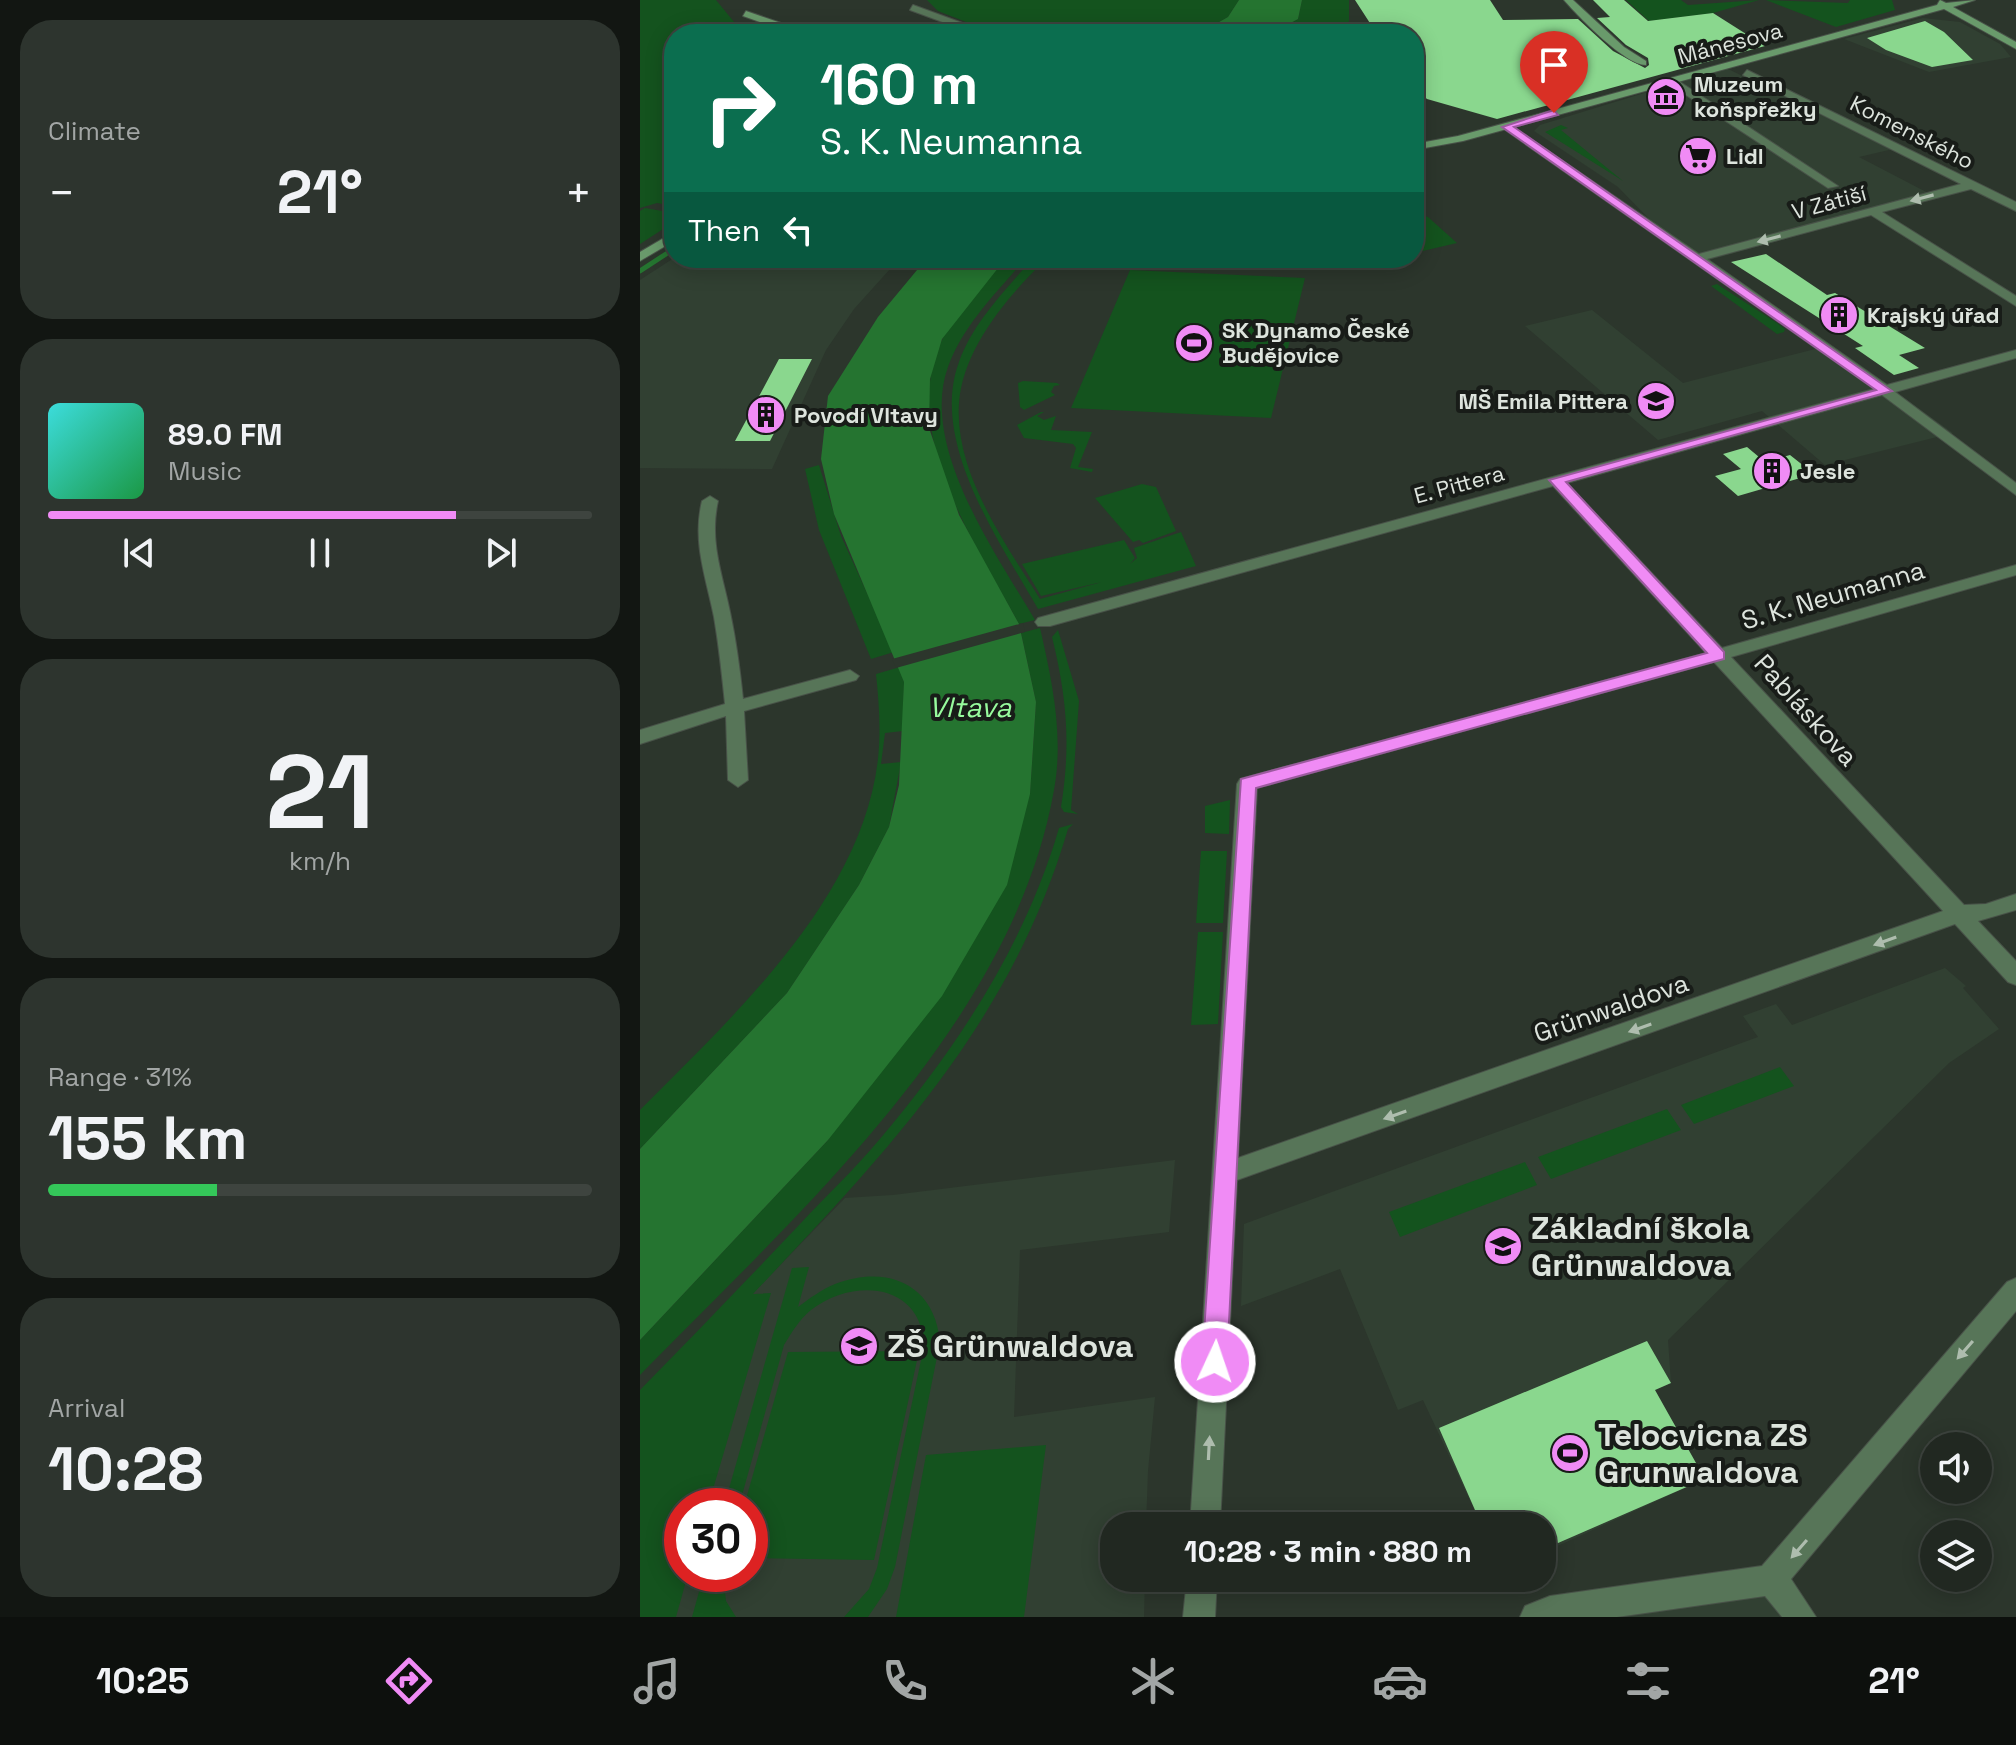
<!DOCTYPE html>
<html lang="en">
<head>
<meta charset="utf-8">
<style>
	body { margin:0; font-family:"Space Grotesk",sans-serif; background:#2d342e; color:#f1f3f6; height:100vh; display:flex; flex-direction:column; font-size:30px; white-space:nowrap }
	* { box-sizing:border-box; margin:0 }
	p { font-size:26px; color:#a2a6a5 }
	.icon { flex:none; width:44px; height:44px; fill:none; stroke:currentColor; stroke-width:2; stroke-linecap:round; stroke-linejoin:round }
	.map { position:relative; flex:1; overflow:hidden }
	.details { display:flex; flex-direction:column; gap:20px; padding:20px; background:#121612; width:640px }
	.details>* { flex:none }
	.hud { position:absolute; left:24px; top:24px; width:760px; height:244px; border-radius:32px; box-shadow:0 4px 20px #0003,0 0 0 2px #3e443f; background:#0b6e4f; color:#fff; overflow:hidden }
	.fabs { position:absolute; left:1280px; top:1432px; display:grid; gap:16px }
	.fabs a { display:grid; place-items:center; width:72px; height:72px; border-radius:50%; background:#212821; box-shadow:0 4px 20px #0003,0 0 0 2px #3e443f; font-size:40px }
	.speed { position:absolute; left:24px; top:1488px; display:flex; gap:16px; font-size:40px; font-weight:700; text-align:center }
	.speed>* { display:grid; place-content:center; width:104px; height:104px; border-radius:50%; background:#212821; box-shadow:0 4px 20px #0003,0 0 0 2px #3e443f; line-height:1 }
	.speed .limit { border:12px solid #d22; background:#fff; color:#111 }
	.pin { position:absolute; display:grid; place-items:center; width:68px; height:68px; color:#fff; margin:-82px -34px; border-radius:50% 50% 50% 0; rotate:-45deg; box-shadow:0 0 8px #0007 }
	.pin .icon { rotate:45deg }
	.me { position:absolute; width:88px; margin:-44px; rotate:3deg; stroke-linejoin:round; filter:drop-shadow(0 0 6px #0008) }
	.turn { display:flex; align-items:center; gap:28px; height:168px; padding:0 24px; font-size:36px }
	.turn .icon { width:104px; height:104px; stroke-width:2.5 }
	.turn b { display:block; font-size:56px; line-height:68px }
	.then { display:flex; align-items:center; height:76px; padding:0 24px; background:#0003; gap:16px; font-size:30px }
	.big { font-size:60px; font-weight:700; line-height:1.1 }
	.details .widget { flex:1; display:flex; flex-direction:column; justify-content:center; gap:12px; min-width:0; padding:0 28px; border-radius:32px; background:#2d342e }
	.details .dial { align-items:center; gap:0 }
	.dial b { font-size:104px; line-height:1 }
	.song { display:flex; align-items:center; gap:24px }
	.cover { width:96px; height:96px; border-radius:12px; background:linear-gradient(135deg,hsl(180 70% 55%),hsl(140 70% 35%)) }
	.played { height:8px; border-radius:4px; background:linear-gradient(90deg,#f08bf5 75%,#3e443f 75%) }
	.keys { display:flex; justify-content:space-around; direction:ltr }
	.heat { display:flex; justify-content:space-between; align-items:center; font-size:44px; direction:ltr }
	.charge { height:12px; border-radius:6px; background:linear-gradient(90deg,#34c759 31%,#3e443f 0) }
	.trip { position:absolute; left:460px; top:1512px; width:456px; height:80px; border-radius:32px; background:#212821; box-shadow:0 4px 20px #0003,0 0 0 2px #3e443f; font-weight:700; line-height:80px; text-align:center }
	.tabs { display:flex; height:128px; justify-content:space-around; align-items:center; background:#0d100d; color:#a2a6a5 }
	.tabs .icon { width:56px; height:56px }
	.tabs .selected { color:#f08bf5 }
	.tabs b { font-size:36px; color:#f1f3f6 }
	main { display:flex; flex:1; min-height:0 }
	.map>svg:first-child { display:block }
	.built { fill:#314032; fill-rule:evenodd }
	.green { fill:#14531e }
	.water { fill:#257430 }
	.pier { fill:#2c362c }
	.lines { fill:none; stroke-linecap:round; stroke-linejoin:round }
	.stream { stroke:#257430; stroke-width:5 }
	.building { fill:#8ad78e }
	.street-casing { stroke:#485248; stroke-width:2 }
	.secondary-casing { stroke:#485248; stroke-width:2 }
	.street { fill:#577558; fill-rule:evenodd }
	.secondary { fill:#699a6b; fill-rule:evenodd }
	.oneway { fill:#aebdae }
	.route { fill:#f08bf5; stroke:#9c5a9f; stroke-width:2 }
	.labels { text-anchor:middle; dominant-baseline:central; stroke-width:8; stroke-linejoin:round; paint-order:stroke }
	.far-street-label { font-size:22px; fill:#dde4dd; stroke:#181c18 }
	.far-poi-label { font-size:22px; font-weight:bold; fill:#dde4dd; stroke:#181c18; text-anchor:start }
	.street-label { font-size:26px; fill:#dde4dd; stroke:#181c18 }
	.water-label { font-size:28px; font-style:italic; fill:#97fb9d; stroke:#181c18 }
	.near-poi-label { font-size:32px; font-weight:bold; fill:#dde4dd; stroke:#181c18; text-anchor:start }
</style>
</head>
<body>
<main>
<section class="details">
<div class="widget"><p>Climate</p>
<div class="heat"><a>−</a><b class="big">21°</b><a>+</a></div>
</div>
<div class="widget">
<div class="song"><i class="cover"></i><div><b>89.0 FM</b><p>Music</p></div></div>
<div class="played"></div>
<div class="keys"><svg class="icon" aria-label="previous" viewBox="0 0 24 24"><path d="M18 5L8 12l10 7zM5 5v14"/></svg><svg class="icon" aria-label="pause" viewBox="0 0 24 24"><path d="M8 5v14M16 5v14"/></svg><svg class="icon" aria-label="next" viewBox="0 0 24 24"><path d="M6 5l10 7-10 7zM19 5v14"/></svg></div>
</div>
<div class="widget dial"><b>21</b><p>km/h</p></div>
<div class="widget"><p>Range · 31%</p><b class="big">155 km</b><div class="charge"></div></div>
<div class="widget"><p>Arrival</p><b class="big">10:28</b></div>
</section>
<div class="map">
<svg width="1376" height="1617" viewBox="0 0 1376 1617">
	<rect width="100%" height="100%" fill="#2c362c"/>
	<path class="built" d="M 1283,18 L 1320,22 L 1360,44 L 1371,57 L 1289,72 L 1204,39 Z
		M 1086,68 L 1253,149 L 1219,157 L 1292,195 L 1207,216 L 1214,220 L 1066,261 L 1019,229 L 978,187 L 894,131 L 900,125 Z
		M 34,258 L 260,258 L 214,309 L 186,350 L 132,469 L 0,468 L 0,280 Z
		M 952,310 L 1043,383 L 1191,345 L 1313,433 L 1185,465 L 1122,411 L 1018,440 L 885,326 Z
		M 1305,968 L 1326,986 L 1323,988 L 1359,1029 L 1309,1063 L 1028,1340 L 1031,1383 L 1015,1390 L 1065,1479 L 902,1553 L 902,1526 L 842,1526 L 783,1400 L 758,1410 L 700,1269 L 601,1306 L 604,1224 L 1118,1037 L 1103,1016 L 1136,1004 L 1152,1025 Z
		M 535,1160 L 529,1232 L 380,1250 L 374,1417 L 515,1397 L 508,1471 L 506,1526 L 474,1526 L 474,1578 L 505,1578 L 504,1617 L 0,1617 L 0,1410 L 205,1198 L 253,1195 ZM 42,1506 L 110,1506 L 110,1574 L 42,1574 Z
		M 1130,1580 L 1160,1617 L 897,1617 Z"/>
	<path class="green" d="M 0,0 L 76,0 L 104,34 L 34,34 L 34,206 L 17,203 L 0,208 Z
		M 287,0 L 599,0 L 588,17 L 558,34 L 499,34 L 480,29 L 462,34 L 357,34 L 298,11 Z
		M 662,0 L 709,0 L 709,21 L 703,34 L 630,34 L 658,19 Z
		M 986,0 L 1041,0 L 1048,5 L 1119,0 L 1073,13 L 1009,21 Z
		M 1126,0 L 1208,3 L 1210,0 L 1252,0 L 1255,10 L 1196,27 Z
		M 921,125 L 928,128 L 921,130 L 983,181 L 905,132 Z
		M 5,208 L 34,213 L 34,222 L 0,244 L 0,211 Z
		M 774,212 L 788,217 L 817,243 L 774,253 Z
		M 366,258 L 386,258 C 358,291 323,325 308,367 C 279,446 357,555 395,620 L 379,624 C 336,545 258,432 302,340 C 311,319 349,274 366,258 Z
		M 393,258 L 407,258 C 370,294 323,347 319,403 C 314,472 365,543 400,599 L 462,582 L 401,596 L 382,564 L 484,540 L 495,558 L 490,564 L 497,558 L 494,548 L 541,532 L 556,566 L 398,609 C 360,542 289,442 319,362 C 333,322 366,290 393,258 Z
		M 490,270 L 665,278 L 631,418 L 431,408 Z
		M 1077,284 L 1137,323 L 1145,329 L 1144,332 L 1137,334 L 1071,286 Z
		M 383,381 L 417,383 L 420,385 L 414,386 L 411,392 L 415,395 L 384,410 L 380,407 L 378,383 Z
		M 401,412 L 404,412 L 397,416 L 404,420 L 416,416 L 411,430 L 452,432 L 438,467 L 453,469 L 452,472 L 430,468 L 436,448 L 433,444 L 384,438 L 377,425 Z
		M 179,465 L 201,536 L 254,652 L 231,659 L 179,530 L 165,469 Z
		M 502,484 L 516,487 L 536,531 L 503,543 L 499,540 L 493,542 L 455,498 Z
		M 400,628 C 412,680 424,736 414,790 C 373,1024 158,1213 0,1375 L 0,1340 L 188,1140 L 390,794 L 396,702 L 381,633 Z
		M 418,630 L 439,701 L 431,810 L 438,814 L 424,812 L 421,807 C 431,745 427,698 412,637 Z
		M 260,667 L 264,682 L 263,731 L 245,733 L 241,764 L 261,762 L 249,827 L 219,885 L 147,993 L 0,1149 L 0,1110 C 94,1015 222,899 238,759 C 241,730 239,702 236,674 Z
		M 590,800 L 589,834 L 565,833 L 565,806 Z
		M 433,824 L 428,829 C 371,1023 248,1151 113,1294 L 131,1293 L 68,1506 L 42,1506 L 42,1574 L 48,1574 L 36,1617 L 0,1617 L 0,1390 C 54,1335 107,1280 160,1224 C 186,1196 214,1170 239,1140 C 317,1048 385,945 419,828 Z
		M 561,851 L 587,851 L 583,923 L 556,923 Z
		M 558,932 L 583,932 L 578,1024 L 551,1025 Z
		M 1140,1067 L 1154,1086 L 1054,1124 L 1041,1105 Z
		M 1027,1109 L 1041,1130 L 911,1179 L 898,1157 Z
		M 885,1162 L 897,1185 L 760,1237 L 749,1212 Z
		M 169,1267 L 158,1307 C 170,1298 181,1290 195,1284 C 247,1264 295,1284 300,1342 L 255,1567 L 247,1589 L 228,1617 L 204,1617 L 229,1589 L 237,1568 L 284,1346 C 282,1283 214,1277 171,1310 C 159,1320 152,1332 144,1345 L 99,1506 L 84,1506 L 152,1268 Z
		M 279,1351 L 234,1560 L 110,1558 L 110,1506 L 104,1506 L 148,1352 Z
		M 406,1445 L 384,1617 L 256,1617 L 286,1455 Z
		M 64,1574 L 83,1574 L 86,1601 L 96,1617 L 52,1617 Z"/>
	<path class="water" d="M 599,0 L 662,0 L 658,19 L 630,34 L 558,34 L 588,17 Z
		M 287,258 L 366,258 L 302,339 L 290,379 L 289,428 L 319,515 L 379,624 L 396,702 L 390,794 L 367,885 L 302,996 L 188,1140 L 0,1340 L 0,1149 L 147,993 L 219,885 L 249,827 L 259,785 L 264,682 L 194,514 L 181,459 L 188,396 L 238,317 Z"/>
	<path class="pier" d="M 383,623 L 385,632 L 256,668 L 252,659 Z"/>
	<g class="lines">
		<path class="stream" d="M 0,271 L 26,254"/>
	</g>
	<path class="building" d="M 715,0 L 850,0 L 863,20 L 938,19 L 973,51 L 1005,68 L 1009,65 L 1008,58 L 986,45 L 957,18 L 970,17 L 953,0 L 984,0 L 1008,21 L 1073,13 L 1125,46 L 857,119 L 787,99 L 774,87 L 774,34 L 737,34 Z
		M 1285,21 L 1304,32 L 1333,60 L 1292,67 L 1246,50 L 1227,38 Z
		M 1126,254 L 1187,295 L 1195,293 L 1285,348 L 1259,355 L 1279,368 L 1254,375 L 1215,348 L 1223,346 L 1091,262 Z
		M 139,359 L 172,359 L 130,441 L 95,441 Z
		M 1107,447 L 1125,462 L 1150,455 L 1174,474 L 1098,496 L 1075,476 L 1101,469 L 1083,454 Z
		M 1007,1341 L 1031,1383 L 1015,1390 L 1065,1479 L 902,1550 L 902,1526 L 842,1526 L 799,1428 Z"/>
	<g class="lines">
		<g class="street-casing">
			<path id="street" d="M 273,5 L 347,32 L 349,34 L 335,34 L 270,10 Z
				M 1107,70 L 1376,202 L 1376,211 L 1331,189 L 1242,212 L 1376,296 L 1376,306 L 1231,215 L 1067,259 L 1247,385 L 1376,350 L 1376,358 L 1255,392 L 1376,483 L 1376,495 L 1242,395 L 927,483 L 1082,648 L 1376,565 L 1376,575 L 1091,657 L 1324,905 L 1346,904 L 1376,894 L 1376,910 L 1338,921 L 1376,961 L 1376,985 L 1368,982 L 1315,924 L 597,1180 L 580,1526 L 550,1526 L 597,784 L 600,779 L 1066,653 L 913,486 L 410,626 L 398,626 L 395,622 L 398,618 L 1234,389 L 861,127 L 870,125 L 1059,254 L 1321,184 L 1103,75 ZM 1074,662 L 1303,911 L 598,1158 L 617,788 Z
				M 1026,78 L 1034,78 L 1198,186 L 1188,188 L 1026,82 Z
				M 70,496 L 78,501 C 69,541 82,573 90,612 C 96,640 100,670 103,699 L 210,670 L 219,676 L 216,680 L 104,711 L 108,780 L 98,787 L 88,780 L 86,716 L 0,744 L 0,730 L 85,704 C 82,675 79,646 74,617 C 66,577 52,542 62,501 Z
				M 1376,1278 L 1376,1311 L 1151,1579 L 1176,1617 L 1142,1617 L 1125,1596 L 977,1617 L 880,1617 L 885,1606 L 910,1596 L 1122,1566 L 1367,1282 Z
				M 547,1578 L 577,1578 L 575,1617 L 543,1617 Z"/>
		</g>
		<g class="secondary-casing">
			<path id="secondary" d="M 924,0 L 933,0 L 984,47 L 1006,61 L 1006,65 C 985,65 939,17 924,0 Z
				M 1300,0 L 1306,3 L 1335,0 L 1313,7 L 1376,42 L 1376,49 L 1304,9 L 823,141 L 774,150 L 774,144 L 818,136 L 1297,5 Z
				M 106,11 L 147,25 L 168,28 L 283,31 L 288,34 L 168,34 L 142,30 L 103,16 Z
				M 34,232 L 34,241 L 0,261 L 0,252 Z"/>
		</g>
		<use href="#street" class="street"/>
		<use href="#secondary" class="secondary"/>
	</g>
	<defs><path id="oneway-solid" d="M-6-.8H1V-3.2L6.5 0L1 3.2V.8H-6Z" transform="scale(2)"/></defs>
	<g class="oneway">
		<use href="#oneway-solid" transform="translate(1282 198) rotate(165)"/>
		<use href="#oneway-solid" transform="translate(1129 239) rotate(165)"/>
		<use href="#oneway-solid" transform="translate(1245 941) rotate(160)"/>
		<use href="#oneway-solid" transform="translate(1000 1028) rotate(161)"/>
		<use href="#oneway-solid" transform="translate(755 1115) rotate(161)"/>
		<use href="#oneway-solid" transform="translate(1325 1350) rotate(131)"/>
		<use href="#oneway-solid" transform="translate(569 1448) rotate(-87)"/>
		<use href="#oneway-solid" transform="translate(1159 1549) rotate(131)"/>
	</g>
	<path class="route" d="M 914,110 L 918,115 L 874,127 L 1252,391 L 926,482 L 1084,652 L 1084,659 L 616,788 L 587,1362 L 584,1371 L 575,1375 L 566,1371 L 562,1362 L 601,779 L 1067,653 L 909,480 L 1236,390 L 862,127 Z"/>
	<defs>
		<g id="museum-disc" transform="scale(2)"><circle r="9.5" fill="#f08bf5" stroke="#181c18"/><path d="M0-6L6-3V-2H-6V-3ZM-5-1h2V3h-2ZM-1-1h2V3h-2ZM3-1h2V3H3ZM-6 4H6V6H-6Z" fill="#111"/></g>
		<g id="supermarket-disc" transform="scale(2)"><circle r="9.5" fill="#f08bf5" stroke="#181c18"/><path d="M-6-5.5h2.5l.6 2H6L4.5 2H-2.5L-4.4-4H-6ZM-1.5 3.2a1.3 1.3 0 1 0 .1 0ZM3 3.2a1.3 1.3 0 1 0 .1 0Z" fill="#111"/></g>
		<g id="building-disc" transform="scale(2)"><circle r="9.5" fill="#f08bf5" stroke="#181c18"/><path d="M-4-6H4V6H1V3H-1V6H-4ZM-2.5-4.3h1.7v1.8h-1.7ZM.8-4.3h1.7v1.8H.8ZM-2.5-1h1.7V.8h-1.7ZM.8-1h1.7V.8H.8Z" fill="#111"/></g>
		<g id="stadium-disc" transform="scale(2)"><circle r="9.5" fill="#f08bf5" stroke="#181c18"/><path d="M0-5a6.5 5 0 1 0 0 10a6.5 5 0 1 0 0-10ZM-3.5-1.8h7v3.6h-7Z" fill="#111"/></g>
		<g id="school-disc" transform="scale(2)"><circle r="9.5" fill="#f08bf5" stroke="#181c18"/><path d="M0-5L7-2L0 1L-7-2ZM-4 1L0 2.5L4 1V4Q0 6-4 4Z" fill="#111"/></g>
	</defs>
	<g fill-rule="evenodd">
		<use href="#museum-disc" x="1026" y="97"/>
		<use href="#supermarket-disc" x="1058" y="156"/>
		<use href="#building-disc" x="1199" y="315"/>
		<use href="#stadium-disc" x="554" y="343"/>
		<use href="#school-disc" x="1016" y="401"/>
		<use href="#building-disc" x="126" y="415"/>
		<use href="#building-disc" x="1132" y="471"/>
		<use href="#school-disc" x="863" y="1246"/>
		<use href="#school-disc" x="219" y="1346"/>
		<use href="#stadium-disc" x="930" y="1453"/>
	</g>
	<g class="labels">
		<g class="far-street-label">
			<text transform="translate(1090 43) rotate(-15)">Mánesova</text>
			<text transform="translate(1272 132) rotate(27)">Komenského</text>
			<text transform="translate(1189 202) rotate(-15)">V Zátiší</text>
			<text transform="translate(819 484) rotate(-15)">E. Pittera</text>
		</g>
		<g class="far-poi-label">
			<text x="1054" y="84">Muzeum<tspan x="1054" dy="25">koňspřežky</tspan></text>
			<text x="1086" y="156">Lidl</text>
			<text x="1227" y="315">Krajský úřad</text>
			<text x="582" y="330">SK Dynamo České<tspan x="582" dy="25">Budějovice</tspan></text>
			<text x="988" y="401" text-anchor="end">MŠ Emila Pittera</text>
			<text x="154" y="415">Povodí Vltavy</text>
			<text x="1160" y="471">Jesle</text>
		</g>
		<g class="street-label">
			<text transform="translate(1193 595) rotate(-16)">S. K. Neumanna</text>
			<text transform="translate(1166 710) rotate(48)">Pabláskova</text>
			<text transform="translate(971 1008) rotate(-19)">Grünwaldova</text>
		</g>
		<g class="water-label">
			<text x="330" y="707">Vltava</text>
		</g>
		<g class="near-poi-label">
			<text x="891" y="1228">Základní škola<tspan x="891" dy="37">Grünwaldova</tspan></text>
			<text x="247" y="1346">ZŠ Grünwaldova</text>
			<text x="958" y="1435">Telocvicna ZS<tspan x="958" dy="37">Grunwaldova</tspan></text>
		</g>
	</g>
</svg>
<div class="fabs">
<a><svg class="icon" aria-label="sound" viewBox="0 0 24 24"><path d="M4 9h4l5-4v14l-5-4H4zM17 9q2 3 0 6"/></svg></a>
<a><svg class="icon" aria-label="layers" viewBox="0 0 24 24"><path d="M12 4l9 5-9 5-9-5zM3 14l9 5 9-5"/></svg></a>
</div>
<div class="speed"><div class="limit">30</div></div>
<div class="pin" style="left:914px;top:113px;background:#d93025"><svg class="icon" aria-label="arrive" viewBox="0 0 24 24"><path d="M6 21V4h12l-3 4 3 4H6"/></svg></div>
<svg class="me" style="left:575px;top:1362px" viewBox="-20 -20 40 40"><circle r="17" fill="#f08bf5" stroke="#fff" stroke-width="3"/><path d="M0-11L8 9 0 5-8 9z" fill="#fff"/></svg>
<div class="trip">10:28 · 3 min · 880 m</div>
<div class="hud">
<div class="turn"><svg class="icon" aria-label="right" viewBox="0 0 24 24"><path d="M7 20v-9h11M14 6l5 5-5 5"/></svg><div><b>160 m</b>S. K. Neumanna</div></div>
<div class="then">Then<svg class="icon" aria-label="left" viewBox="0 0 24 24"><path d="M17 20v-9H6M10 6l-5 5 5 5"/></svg></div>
</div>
</div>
</main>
<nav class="tabs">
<b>10:25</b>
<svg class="icon selected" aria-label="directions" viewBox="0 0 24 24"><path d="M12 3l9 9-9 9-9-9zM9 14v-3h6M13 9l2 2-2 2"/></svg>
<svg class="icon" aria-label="music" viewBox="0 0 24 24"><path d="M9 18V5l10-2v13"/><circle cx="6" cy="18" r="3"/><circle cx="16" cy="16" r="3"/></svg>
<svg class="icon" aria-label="phone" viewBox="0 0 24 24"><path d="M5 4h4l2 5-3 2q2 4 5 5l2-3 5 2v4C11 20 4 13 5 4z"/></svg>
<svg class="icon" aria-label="climate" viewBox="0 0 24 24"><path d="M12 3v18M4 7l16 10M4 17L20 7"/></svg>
<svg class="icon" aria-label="car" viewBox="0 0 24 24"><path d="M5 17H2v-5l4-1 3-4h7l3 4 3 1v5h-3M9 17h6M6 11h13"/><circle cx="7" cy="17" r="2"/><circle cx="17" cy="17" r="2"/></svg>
<svg class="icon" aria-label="filters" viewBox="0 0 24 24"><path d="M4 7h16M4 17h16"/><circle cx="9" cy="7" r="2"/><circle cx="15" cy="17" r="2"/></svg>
<b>21°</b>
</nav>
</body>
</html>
